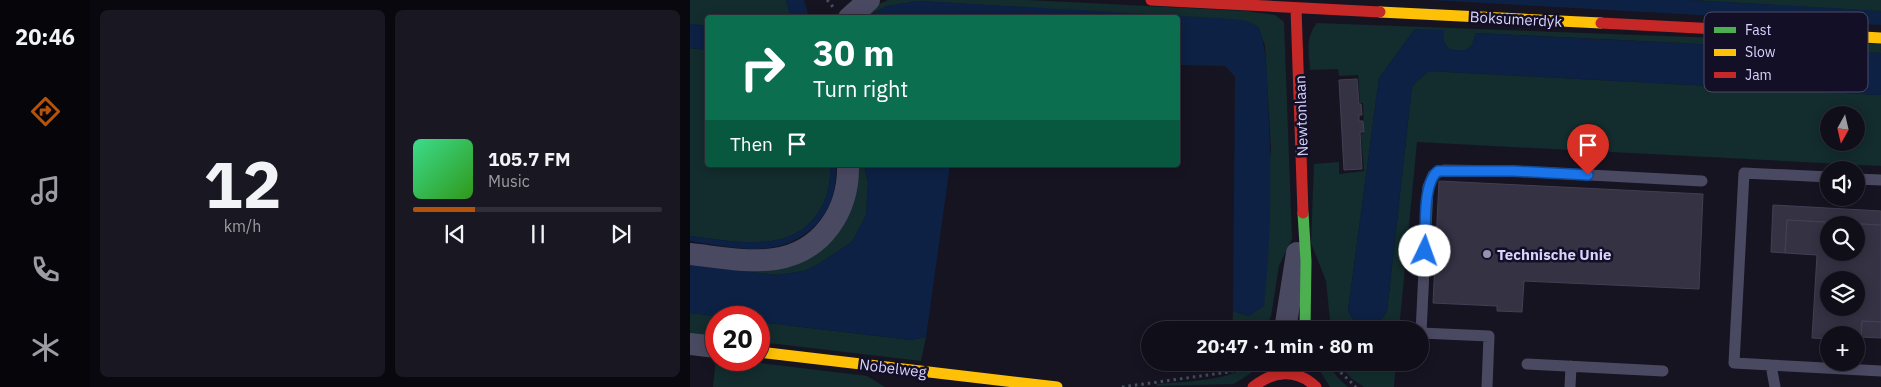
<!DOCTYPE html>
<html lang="en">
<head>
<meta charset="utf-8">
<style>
	body { margin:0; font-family:"IBM Plex Sans",sans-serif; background:#191822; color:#f1f3f6; height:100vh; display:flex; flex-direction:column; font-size:19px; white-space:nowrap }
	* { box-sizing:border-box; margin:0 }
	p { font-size:16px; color:#9c9ca2 }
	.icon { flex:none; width:28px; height:28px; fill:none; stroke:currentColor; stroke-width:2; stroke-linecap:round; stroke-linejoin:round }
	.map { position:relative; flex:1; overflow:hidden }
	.side { display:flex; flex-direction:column; gap:10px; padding:10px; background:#09080e; width:600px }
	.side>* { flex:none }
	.top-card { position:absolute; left:15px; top:15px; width:475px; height:152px; border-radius:5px; box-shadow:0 2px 12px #0003,0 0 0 1px #302f38; background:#0b6e4f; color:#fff; overflow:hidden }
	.needle { width:32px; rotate:188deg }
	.tools { position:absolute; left:1130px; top:106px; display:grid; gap:10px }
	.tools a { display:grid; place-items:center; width:45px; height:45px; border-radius:50%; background:#100f19; box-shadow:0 2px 12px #0003,0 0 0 1px #302f38; font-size:25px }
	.speed { position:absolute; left:15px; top:306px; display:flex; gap:10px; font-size:25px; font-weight:700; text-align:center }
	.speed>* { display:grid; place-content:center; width:65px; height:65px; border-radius:50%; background:#100f19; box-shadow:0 2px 12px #0003,0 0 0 1px #302f38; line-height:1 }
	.speed .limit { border:8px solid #d22; background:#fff; color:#111 }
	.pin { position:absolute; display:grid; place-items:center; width:42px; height:42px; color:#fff; margin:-51px -21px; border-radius:50% 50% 50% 0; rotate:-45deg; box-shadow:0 0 5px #0007 }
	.pin .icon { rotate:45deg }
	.me { position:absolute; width:55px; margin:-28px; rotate:3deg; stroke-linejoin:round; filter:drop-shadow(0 0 4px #0008) }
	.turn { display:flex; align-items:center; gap:18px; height:105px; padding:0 25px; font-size:22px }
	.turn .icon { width:65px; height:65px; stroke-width:2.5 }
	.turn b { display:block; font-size:35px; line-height:42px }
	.then { display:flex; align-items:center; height:48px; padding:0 25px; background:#0003; gap:10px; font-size:19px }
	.side .widget { flex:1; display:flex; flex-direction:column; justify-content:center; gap:8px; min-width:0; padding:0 18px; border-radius:8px; background:#191822 }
	.side .dial { align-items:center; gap:0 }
	.dial b { font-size:65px; line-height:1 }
	.song { display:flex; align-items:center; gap:15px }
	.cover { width:60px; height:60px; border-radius:8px; background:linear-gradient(135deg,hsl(150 70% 55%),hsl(110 70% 35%)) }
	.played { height:5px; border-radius:2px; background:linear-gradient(90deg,#b45309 25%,#302f38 25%) }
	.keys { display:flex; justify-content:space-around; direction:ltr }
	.side .tiles { flex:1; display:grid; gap:10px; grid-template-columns:repeat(2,1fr) }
	.trip { position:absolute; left:451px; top:321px; width:288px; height:50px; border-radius:25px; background:#100f19; box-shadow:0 2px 12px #0003,0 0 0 1px #302f38; font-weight:700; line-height:50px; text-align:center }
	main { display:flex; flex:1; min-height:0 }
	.menu { display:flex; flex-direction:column; width:90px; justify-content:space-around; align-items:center; background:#06060a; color:#9c9ca2 }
	.menu .icon { width:35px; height:35px }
	.menu .active { color:#b45309 }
	.menu b { font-size:22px; color:#f1f3f6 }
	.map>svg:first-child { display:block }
	.green { fill:#132c2d; fill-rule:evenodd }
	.water { fill:#0d2144 }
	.building { fill:#343243; stroke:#433f54; fill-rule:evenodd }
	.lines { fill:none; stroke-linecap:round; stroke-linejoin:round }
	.path { stroke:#44505f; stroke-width:3; stroke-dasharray:2.5 4; stroke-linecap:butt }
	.lane { stroke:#4a4962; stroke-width:11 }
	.street { stroke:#4a4962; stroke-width:22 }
	.fast { stroke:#4caf50; stroke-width:11 }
	.slow { stroke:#ffc107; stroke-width:11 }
	.jam { stroke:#c62828; stroke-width:11 }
	.route-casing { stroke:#114b97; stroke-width:12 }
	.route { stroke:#1a73e8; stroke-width:9 }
	.poi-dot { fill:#9591b1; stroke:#130f26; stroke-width:2 }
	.labels { text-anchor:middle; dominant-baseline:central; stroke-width:5; stroke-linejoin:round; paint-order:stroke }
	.street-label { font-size:15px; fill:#d9d4ff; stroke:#130f26 }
	.poi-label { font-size:15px; font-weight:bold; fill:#d9d4ff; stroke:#130f26; text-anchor:start }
	.key { fill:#130f26; stroke:#4e4a67; stroke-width:1 }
	.key-label { font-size:14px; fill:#d9d4ff }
</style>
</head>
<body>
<main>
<nav class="menu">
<b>20:46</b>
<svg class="icon active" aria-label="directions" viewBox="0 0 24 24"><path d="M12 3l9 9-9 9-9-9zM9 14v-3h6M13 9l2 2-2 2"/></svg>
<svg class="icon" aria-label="music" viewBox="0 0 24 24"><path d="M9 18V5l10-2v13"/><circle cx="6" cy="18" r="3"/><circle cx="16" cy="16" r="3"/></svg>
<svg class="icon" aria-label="phone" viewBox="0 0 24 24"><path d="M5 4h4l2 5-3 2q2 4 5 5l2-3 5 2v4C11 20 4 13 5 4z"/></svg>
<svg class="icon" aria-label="climate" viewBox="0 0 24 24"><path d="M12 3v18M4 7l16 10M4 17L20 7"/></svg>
</nav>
<section class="side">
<div class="tiles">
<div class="widget dial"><b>12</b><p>km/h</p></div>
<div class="widget">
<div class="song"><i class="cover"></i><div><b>105.7 FM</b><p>Music</p></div></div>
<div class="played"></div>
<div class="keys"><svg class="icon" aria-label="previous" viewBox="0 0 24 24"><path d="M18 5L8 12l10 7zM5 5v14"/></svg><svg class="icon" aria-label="pause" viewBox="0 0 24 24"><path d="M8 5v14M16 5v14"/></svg><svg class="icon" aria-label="next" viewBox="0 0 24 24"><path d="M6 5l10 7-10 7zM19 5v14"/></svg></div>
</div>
</div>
</section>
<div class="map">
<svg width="1191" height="387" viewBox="0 0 1191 387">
	<rect width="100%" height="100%" fill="#161421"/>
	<path class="green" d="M 0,0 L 96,0 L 101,17 L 18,18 L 17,26 L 0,24 Z
		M 198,0 L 338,0 L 556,11 L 585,15 L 594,22 L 602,239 L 589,266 L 581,316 L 575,330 L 542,330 L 543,311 L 559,316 L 581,149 L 575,46 L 568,27 L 556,21 L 229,1 L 197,6 L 176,17 L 176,10 Z
		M 1000,0 L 1191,0 L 1191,11 L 1187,11 Z
		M 627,23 L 1191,44 L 1191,53 L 786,33 C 782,51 777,53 759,49 L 754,42 L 725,29 L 689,78 L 658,311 L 670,330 L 641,330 L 636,281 L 621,243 L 624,164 L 649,162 L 649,174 L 674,171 L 671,134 L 674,133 L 673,103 L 670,103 L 668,75 L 649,76 L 648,69 L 620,70 C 619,53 615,37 627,23 Z
		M 0,48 L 17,50 L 18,165 L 140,165 C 141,182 138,198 128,213 C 100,255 43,241 0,236 Z
		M 738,71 L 1191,95 L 1191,166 L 727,142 L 709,330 L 685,330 L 697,311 L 722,86 ZM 1139,115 L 1166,115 L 1166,142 L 1139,142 Z
		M 164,165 L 174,165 L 178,183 L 176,215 L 162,242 L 130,263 L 114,271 L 87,275 L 0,265 L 0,261 L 116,258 Z
		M 0,313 L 35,317 L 26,318 L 26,337 L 0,334 Z
		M 69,322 L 221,340 L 236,337 L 231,361 L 69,342 Z
		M 26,358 L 26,360 L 46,360 L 177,376 L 195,387 L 23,387 Z
		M 560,363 L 576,363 L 544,384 L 466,386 L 467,384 C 493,381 542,382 560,363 Z
		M 625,363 L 637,363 L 648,378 L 658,387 L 640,387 Z
		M 648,363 L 706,363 L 704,387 L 674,387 L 661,378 Z"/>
	<path class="water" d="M 96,0 L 114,0 L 119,17 L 101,17 Z
		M 740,0 L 1000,0 L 1191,11 L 1191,25 Z
		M 229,1 L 543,19 L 556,21 L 569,27 C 577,51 577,76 578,102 C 582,170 581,239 574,306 L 559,316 L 543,311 L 545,77 L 535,66 L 488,65 L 488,18 L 176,18 L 197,6 Z
		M 0,24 L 17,26 L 17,50 L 0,48 Z
		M 725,29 L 754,30 L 754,42 L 759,49 C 775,53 783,50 785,33 L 1191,53 L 1191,95 L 738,71 L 722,86 L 697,311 L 685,330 L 670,330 L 658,311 L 689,78 Z
		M 140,165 L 146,165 C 149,217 112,250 62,249 C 41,248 20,244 0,241 L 0,236 C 43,241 100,255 128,213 C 138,198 141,182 140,165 Z
		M 174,165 L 260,165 L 236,337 L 221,340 L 69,322 L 69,318 L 35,317 L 0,313 L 0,265 L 87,275 L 114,271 L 130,263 L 162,242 L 176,215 L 178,183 Z"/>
	<path class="building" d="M 667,79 L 669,104 L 671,104 L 672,115 L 669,115 L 669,121 L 673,121 L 674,132 L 670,132 L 672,169 L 654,170 L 649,80 Z
		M 749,181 L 1013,194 L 1009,289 L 834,281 L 832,312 L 807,311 L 807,306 L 743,303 Z
		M 1083,205 L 1191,211 L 1191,225 L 1097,220 L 1095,253 L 1081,252 Z
		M 1097,220 L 1191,225 L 1191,322 L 1172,321 L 1171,340 L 1166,340 L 1166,335 L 1139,335 L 1139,339 L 1122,338 L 1127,255 L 1095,253 ZM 1139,225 L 1166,225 L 1166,252 L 1139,252 ZM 1139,280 L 1166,280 L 1166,308 L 1139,308 Z
		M 1172,321 L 1191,322 L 1191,338 L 1171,337 Z"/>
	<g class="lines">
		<path class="path" d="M 137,0 L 144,8
			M 643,362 L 646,368 L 666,387
			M 432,387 L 539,372 L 548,369"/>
		<path class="lane" d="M 1139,177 L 1054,173 L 1044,363 L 1191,371
			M 1166,179 L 1191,180
			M 837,364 L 973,371
			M 1081,365 L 1085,387
			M 797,387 L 799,336 L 731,333 L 738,187 L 743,175 L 754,170 L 823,171 L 1012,181
			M 880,387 L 881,366"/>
		<path class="street" d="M 159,18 L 179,0
			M 0,254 C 28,257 57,263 85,259 C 132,252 159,211 158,165
			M 595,330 L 607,253
			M 0,344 L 26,347"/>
		<path class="fast" d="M 613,213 L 616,261 L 615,330"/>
		<path class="slow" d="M 690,12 L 911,23
			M 1104,33 L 1191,38
			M 69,352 L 367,387"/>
		<path class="jam" d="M 461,0 L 690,12
			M 606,8 L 613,213
			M 911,23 L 1104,33
			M 563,387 C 583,371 606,368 626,387"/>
	</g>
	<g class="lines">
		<g class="route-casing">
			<path id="route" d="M 735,251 C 736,231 732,183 748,171 L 823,171 L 898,175"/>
		</g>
		<use href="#route" class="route"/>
	</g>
	<circle class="poi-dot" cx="797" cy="254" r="5"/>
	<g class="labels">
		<g class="street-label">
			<text transform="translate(826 19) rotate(3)">Boksumerdyk</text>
			<text transform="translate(611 116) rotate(-92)">Newtonlaan</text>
			<text transform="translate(203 368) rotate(7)">Nobelweg</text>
		</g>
		<g class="poi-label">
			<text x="807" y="254">Technische Unie</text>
		</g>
	</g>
	<rect x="1014" y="12" width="164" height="80" rx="8" class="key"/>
	<rect x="1024" y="27" width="22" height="6" fill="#4caf50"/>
	<rect x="1024" y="49" width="22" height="7" fill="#ffc107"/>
	<rect x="1024" y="72" width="22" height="6" fill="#c62828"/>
	<g class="key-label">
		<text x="1055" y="35">Fast</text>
		<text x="1055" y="57">Slow</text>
		<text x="1055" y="80">Jam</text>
	</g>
</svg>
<div class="tools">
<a><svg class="needle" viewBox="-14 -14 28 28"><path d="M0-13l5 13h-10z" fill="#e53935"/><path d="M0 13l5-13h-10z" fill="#9c9ca2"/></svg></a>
<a><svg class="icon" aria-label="sound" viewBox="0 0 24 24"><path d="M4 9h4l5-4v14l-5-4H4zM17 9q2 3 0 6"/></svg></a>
<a><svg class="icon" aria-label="search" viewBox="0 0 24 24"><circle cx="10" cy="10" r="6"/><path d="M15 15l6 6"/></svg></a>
<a><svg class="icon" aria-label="layers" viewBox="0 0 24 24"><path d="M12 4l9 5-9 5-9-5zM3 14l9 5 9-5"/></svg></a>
<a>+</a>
</div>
<div class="speed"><div class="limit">20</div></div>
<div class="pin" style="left:898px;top:175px;background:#d93025"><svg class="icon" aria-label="arrive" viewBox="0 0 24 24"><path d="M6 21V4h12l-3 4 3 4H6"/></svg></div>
<svg class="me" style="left:735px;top:251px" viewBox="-20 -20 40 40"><circle r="19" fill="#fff"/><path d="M0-13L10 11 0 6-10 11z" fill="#1a73e8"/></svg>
<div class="trip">20:47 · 1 min · 80 m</div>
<div class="top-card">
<div class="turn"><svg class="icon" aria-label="right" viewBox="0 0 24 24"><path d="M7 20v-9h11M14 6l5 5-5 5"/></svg><div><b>30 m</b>Turn right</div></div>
<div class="then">Then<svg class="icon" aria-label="arrive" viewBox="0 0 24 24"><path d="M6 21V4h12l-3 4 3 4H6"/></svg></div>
</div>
</div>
</main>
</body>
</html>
